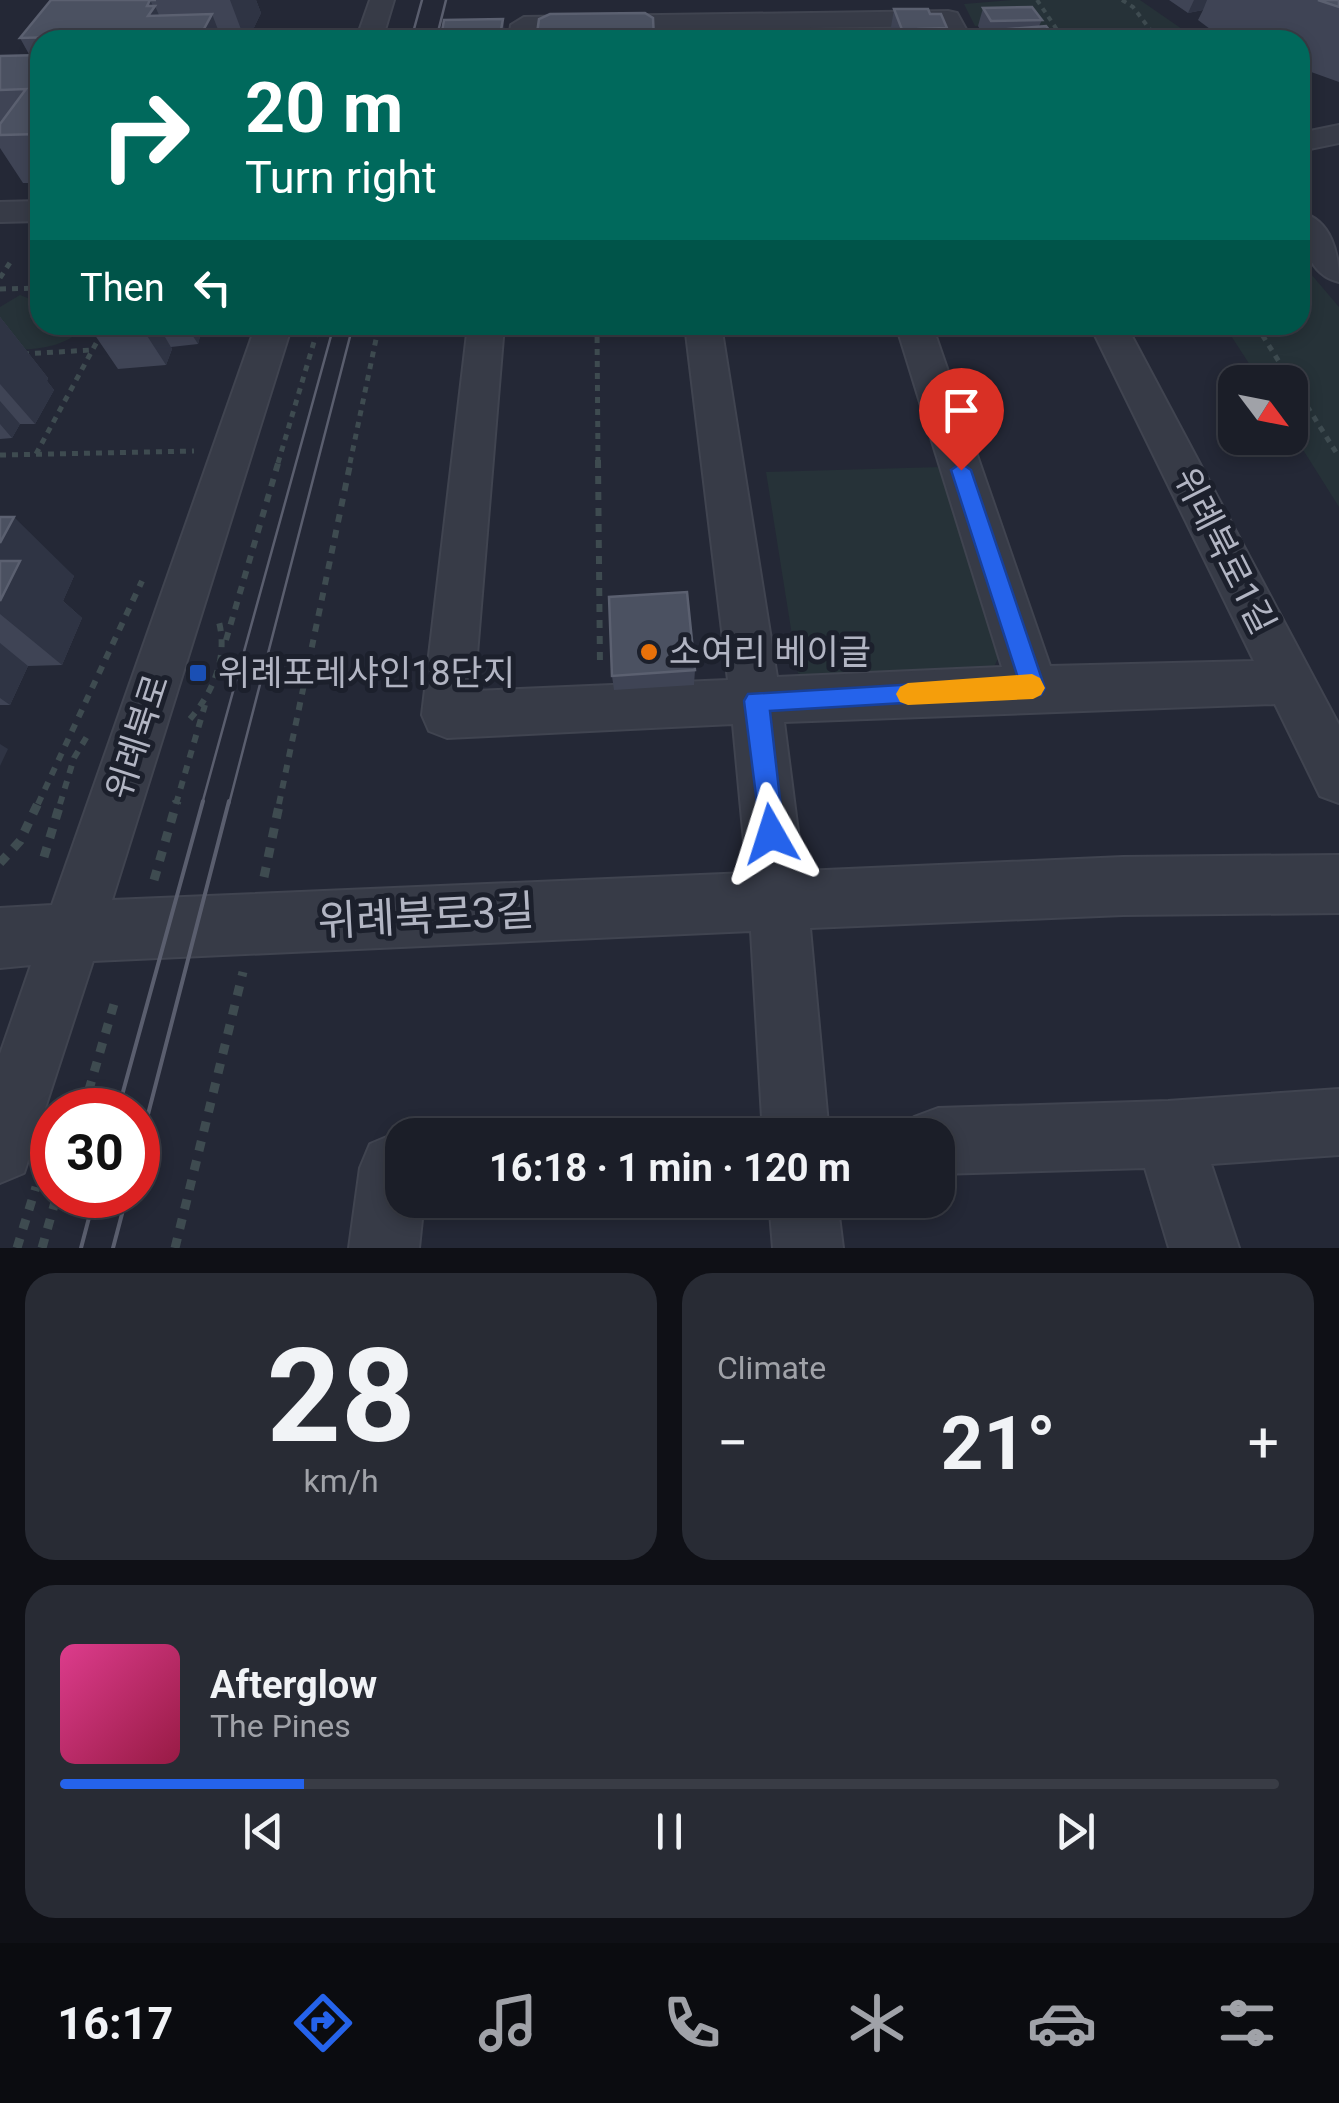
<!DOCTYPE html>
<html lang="en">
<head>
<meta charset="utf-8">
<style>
	body { margin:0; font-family:Roboto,"Noto Sans KR",sans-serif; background:#282b34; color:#f1f3f6; height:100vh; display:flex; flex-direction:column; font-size:38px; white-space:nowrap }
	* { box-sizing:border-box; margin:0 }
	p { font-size:32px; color:#a0a2a8 }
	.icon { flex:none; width:55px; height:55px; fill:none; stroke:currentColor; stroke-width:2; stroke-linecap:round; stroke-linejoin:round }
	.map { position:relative; height:1248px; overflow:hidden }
	.details { display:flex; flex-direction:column; gap:25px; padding:25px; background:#0f1016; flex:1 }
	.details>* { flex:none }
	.top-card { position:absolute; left:30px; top:30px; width:1280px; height:305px; border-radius:30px; box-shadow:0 5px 15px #0003,0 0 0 2px #393c45; background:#00695c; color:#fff; overflow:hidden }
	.needle { width:65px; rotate:122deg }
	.fabs { position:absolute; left:1218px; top:365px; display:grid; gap:20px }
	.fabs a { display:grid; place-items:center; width:90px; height:90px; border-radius:20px; background:#1b1e28; box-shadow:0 5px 15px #0003,0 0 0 2px #393c45; font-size:50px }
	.speed { position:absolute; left:30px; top:1088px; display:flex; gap:20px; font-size:50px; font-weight:700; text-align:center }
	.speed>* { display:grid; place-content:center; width:130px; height:130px; border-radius:50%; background:#1b1e28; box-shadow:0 5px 15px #0003,0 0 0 2px #393c45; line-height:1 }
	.speed .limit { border:15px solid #d22; background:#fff; color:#111 }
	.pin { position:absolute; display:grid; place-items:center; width:85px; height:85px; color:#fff; margin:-102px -42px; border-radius:50% 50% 50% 0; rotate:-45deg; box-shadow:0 0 10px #0007 }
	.pin .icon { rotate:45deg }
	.me { position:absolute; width:110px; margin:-55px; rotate:354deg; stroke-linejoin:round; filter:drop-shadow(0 0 8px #0008) }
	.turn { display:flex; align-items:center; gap:35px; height:210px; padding:0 50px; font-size:45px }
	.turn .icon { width:130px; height:130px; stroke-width:2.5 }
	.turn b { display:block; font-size:70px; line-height:85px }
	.then { display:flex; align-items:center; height:95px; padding:0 50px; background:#0003; gap:20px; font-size:38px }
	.big { font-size:75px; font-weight:700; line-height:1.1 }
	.details .widget { flex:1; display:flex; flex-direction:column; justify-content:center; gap:15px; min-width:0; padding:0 35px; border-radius:30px; background:#282b34 }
	.details .dial { align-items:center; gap:0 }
	.dial b { font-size:130px; line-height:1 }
	.song { display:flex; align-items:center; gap:30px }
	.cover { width:120px; height:120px; border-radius:15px; background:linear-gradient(135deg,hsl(330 70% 55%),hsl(340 70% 35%)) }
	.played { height:10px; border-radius:5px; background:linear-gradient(90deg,#2563eb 20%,#393c45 20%) }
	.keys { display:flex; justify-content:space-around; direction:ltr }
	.heat { display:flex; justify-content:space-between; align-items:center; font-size:55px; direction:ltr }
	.details .tiles { flex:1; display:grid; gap:25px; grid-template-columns:1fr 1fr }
	.widget:last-child { grid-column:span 2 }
	.trip { position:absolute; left:385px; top:1118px; width:570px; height:100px; border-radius:30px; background:#1b1e28; box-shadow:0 5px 15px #0003,0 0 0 2px #393c45; font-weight:700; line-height:100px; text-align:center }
	.menu { display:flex; height:160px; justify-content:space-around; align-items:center; background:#0b0c10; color:#a0a2a8 }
	.menu .icon { width:70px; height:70px }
	.menu .active { color:#2563eb }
	.menu b { font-size:45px; color:#f1f3f6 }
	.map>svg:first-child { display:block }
	.green { fill:#263238 }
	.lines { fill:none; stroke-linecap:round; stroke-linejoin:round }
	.minor-casing { stroke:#404450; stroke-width:4 }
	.path-far3 { stroke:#3e4b50; stroke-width:4; stroke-dasharray:5 5; stroke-linecap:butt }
	.path-far2 { stroke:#3e4b50; stroke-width:5; stroke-dasharray:6 6; stroke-linecap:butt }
	.path-far1 { stroke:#3e4b50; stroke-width:6; stroke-dasharray:8 8; stroke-linecap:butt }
	.path { stroke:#3e4b50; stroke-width:9; stroke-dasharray:10 10; stroke-linecap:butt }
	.minor { fill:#373b47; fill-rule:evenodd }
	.tram-far1 { stroke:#5a5e6e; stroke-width:2.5 }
	.tram { stroke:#5a5e6e; stroke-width:4 }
	.wall { fill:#3f4455 }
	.shaded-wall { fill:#2f3444 }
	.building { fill:#4b5161; stroke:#5b6070; stroke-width:2.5 }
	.route { fill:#2563eb; stroke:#184099; stroke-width:2.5 }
	.slow { fill:#f59e0b }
	.food-dot { fill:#e8710a; stroke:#1c202c; stroke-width:4 }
	.transit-dot { fill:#1a4fb4; stroke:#1c202c; stroke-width:4 }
	.labels { text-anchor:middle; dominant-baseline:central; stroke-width:10; stroke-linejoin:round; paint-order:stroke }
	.street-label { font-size:35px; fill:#b2b5c3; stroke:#1c202c }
	.poi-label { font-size:35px; fill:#b2b5c3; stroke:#1c202c; text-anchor:start }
	.near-street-label { font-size:42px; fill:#b2b5c3; stroke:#1c202c }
</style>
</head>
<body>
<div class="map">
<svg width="1339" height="1248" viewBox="0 0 1339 1248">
	<rect width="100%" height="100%" fill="#242836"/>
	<path class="green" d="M 1012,0 L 1140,0 L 1198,40 L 1050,40 L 1039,23 L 975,26 L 964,4 Z
		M 1300,261 L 1339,307 L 1339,507 L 1290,429 L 1290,382 L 1261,382 L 1224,325 L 1300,325 Z
		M 20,295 L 40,303 L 40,325 L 85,325 C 69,349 26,352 0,348 L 0,307 Z
		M 941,467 L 1000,654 L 988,680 L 824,686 L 798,673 L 766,472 Z"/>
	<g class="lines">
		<g class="minor-casing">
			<path id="minor" d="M 370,0 L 394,0 L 382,40 L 356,40 Z
				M 948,11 L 957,13 L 972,40 L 946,40 L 939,26 L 536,32 L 535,40 L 509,40 L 511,25 L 524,17 Z
				M 1339,125 L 1339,143 L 1300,151 L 1300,133 Z
				M 40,201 L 40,221 L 0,222 L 0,202 Z
				M 1300,212 C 1332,220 1339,254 1339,282 C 1308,275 1300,240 1300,212 Z
				M 256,325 L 292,325 L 112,900 L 747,873 L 733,724 L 447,738 L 429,731 L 422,715 L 468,325 L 504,325 L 474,691 L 728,680 L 685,325 L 721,325 L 777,677 L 1002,667 L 896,325 L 932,325 L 1050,666 L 1254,661 L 1090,325 L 1126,325 L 1339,725 L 1339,803 L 1320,796 L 1275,704 L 784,722 L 803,871 L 1123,857 L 1339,855 L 1339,913 L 1123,915 L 810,928 L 829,1135 L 763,1135 L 751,931 L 93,961 L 24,1173 L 0,1183 L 0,1054 L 31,965 L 0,968 L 0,908 L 52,905 Z
				M 1339,1089 L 1339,1155 L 1211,1164 L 1239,1248 L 1169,1248 L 1145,1168 L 938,1174 L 938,1135 L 907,1135 L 914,1117 L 938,1108 L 1168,1101 Z
				M 394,1134 L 404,1135 L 402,1200 L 424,1200 L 419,1248 L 349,1248 L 360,1168 L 370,1144 Z
				M 769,1200 L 837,1200 L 843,1248 L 773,1248 Z"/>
		</g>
		<path class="path-far3" d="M 1037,0 L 1064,40
			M 1122,0 L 1133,7 L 1158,40"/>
		<path class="path-far2" d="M 0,278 L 13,258
			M 0,289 L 40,288
			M 597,325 L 598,463
			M 1256,325 L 1339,457
			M 23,354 L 91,350
			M 36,454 L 106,325
			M 0,455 L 194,451
			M 278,463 L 319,325
			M 350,463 L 379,325"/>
		<path class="path-far1" d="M 598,460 L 600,667
			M 226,640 L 279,460
			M 190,719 C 213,692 228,658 219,622
			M 38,804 L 142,581
			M 60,804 L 74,758 L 89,733
			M 176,804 L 205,705
			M 279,804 L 351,460"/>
		<path class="path" d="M 44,857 L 61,801
			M 0,863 L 20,841 L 39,801
			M 264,877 L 280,801
			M 154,880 L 177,801
			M 83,1110 L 114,1004
			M 17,1248 L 36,1187
			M 42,1248 L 57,1195
			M 175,1248 L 243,972"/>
		<use href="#minor" class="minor"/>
		<path class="tram-far1" d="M 411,40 L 422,0
			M 436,40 L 446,0
			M 202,804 L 334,325
			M 229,804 L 353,325"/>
		<path class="tram" d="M 118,1110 L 203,801
			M 138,1153 L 229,801
			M 81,1248 L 95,1195
			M 113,1248 L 127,1195"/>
	</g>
	<path class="wall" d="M 51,0 L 256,0 L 261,13 L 248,40 L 40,40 L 40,183 L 23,183 L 0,148 L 0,56 L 30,56 L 20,38 Z
		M 1169,0 L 1339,0 L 1339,82 L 1300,68 L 1300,40 L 1228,40 L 1218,35 L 1198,20 L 1203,10 L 1188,13 Z
		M 983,8 L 1042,20 L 1039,26 L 1050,31 L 1050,33 L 1055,40 L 986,40 L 978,26 Z
		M 894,9 L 930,14 L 947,28 L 945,36 L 954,40 L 895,40 L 891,27 Z
		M 441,37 L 506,37 L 505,40 L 441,40 Z
		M 0,317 L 48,378 L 47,381 L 54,390 L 35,424 L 20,424 L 12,438 L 0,439 Z
		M 88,325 L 203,325 L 198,344 L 171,347 L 172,349 L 166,365 L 118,369 Z
		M 0,517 L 74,576 L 63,601 L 82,618 L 62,665 L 28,666 L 10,705 L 0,705 Z
		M 695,670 L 694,685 L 614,690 L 612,676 Z"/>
	<path class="shaded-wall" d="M 150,0 L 154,8 L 155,6 L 170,40 L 148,16 L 147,6 Z
		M 230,0 L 256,0 L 261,13 L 248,40 L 245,40 Z
		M 1194,0 L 1207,0 L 1203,10 L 1188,13 Z
		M 212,14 L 222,40 L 198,40 Z
		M 503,19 L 506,37 L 505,40 L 501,40 L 500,36 Z
		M 0,317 L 48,378 L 47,381 L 54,390 L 35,424 L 0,384 Z
		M 140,325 L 158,325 L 172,349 L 166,365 Z
		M 186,325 L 203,325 L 198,344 Z
		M 0,401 L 20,424 L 12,438 L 0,424 Z
		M 14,517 L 74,576 L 63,601 L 82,618 L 62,665 L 0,614 L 0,543 Z
		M 0,643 L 28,666 L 10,705 L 0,698 Z
		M 0,744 L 8,749 L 0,766 Z"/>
	<path class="building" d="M 51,0 L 156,0 L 150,0 L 147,6 L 155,6 L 148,16 L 212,14 L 198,40 L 94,40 L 97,36 L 20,38 Z
		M 1318,0 L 1339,0 L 1339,7 Z
		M 1032,7 L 1042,20 L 991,21 L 983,8 Z
		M 894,9 L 928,9 L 930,14 L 941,14 L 947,28 L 919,29 L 922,36 L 952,35 L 954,40 L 906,40 Z
		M 645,13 L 653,18 L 654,40 L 536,40 L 539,19 L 550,14 Z
		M 503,19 L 500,36 L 441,37 L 444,20 Z
		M 1046,26 L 1050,31 L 1027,32 L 1051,33 L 1055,40 L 1002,40 L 996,30 Z
		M 40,55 L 40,134 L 0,135 L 0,124 L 26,89 L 0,90 L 0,56 Z
		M 0,517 L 14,517 L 0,543 Z
		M 0,561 L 20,561 L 0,601 Z
		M 687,592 L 695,670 L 612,676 L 609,597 Z"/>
	<path class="route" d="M 961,463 L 971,470 L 1045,688 L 1041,695 L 770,711 L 784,834 L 780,843 L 771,847 L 762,843 L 744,701 L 748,694 L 1018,678 L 951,470 Z"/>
	<path class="slow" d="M 1032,674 L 1040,678 L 1045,688 L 1041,695 L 1033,699 L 908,705 L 900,702 L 896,694 L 900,687 L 908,683 Z"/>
	<circle class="food-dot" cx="649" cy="652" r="10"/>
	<rect class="transit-dot" x="188" y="663" width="20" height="20" rx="5"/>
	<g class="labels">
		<g class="street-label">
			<text transform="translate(1224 551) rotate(63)">위례북로1길</text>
			<text transform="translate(138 737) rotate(-72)">위례북로</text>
		</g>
		<g class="poi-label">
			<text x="669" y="652">소여리 베이글</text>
			<text x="218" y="673">위례포레샤인18단지</text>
		</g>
		<g class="near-street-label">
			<text transform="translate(426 916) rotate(-3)">위례북로3길</text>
		</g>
	</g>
</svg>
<div class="fabs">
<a><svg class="needle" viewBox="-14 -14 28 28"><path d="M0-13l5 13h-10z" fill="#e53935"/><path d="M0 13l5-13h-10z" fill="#a0a2a8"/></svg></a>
</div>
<div class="speed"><div class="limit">30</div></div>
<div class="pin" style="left:961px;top:470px;background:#d93025"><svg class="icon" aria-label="arrive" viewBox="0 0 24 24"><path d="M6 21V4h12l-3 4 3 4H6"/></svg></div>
<svg class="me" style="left:771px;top:834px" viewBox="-20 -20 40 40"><path d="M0-17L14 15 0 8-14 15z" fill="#2563eb" stroke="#fff" stroke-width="4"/></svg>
<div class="trip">16:18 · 1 min · 120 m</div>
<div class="top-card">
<div class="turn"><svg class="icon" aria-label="right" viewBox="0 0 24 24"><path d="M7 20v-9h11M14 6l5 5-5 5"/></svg><div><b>20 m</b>Turn right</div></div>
<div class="then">Then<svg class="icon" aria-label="left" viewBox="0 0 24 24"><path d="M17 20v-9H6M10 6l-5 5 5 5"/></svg></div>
</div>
</div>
<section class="details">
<div class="tiles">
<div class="widget dial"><b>28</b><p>km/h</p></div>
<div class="widget"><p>Climate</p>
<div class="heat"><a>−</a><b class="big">21°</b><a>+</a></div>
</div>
<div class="widget">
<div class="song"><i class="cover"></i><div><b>Afterglow</b><p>The Pines</p></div></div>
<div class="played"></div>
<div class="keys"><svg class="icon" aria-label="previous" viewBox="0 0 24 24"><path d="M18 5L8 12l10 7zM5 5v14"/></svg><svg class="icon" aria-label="pause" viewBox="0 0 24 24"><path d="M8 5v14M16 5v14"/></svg><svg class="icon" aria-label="next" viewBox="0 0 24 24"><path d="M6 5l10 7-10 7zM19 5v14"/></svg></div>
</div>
</div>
</section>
<nav class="menu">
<b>16:17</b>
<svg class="icon active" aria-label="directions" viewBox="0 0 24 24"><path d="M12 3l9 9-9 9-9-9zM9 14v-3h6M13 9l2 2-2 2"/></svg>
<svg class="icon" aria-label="music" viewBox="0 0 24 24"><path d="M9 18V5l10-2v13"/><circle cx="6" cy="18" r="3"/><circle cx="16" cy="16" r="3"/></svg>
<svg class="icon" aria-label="phone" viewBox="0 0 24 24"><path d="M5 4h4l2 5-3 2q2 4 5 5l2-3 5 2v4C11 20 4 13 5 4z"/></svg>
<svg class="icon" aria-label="climate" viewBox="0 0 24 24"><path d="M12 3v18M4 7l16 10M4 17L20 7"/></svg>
<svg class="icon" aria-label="car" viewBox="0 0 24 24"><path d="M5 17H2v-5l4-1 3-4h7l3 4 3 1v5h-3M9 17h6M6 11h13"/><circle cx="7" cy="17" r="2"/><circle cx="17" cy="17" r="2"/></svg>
<svg class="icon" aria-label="filters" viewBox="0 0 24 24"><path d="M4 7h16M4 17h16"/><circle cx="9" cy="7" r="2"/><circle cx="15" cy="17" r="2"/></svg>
</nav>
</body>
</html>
